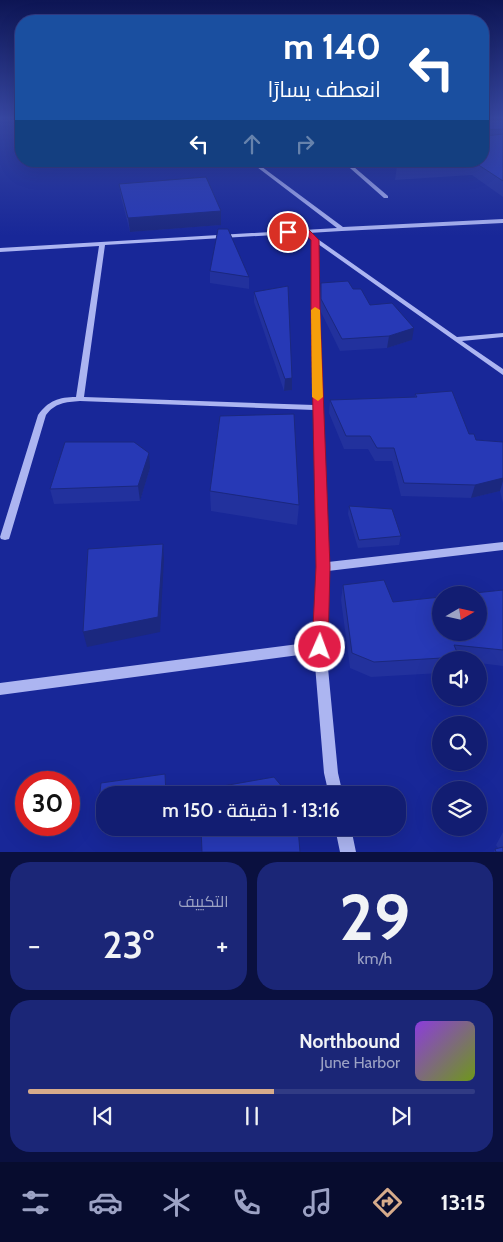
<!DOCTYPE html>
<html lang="ar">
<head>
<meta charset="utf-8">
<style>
	body { margin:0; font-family:Cabin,Cairo,sans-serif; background:#1b2677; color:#f1f3f6; direction:rtl; height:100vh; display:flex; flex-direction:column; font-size:19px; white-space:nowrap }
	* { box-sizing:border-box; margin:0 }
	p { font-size:16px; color:#9ca2c4 }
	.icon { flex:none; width:28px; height:28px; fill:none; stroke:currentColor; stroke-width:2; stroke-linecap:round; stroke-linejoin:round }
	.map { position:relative; height:852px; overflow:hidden; direction:ltr }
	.panel { display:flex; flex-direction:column; gap:10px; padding:10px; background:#0a103f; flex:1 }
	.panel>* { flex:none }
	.banner { position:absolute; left:15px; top:15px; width:474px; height:152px; border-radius:20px; box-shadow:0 5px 20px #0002,0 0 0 1px #313b84; direction:rtl; background:#1a4fa0; color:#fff; overflow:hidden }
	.needle { width:32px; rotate:81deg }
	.tools { position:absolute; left:432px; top:586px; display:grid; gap:10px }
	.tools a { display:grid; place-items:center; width:55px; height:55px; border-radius:50%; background:#121d72; box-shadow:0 5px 20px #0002,0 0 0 1px #313b84; font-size:25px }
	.speed { position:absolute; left:15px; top:771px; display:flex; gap:10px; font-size:25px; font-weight:700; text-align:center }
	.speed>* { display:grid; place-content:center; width:65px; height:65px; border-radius:50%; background:#121d72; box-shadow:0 5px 20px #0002,0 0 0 1px #313b84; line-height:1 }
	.speed .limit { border:8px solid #d22; background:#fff; color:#111 }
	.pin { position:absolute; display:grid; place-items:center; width:42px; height:42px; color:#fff; margin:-21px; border:2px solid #fff; border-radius:50%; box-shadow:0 1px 5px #0007 }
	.me { position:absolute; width:55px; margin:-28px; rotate:2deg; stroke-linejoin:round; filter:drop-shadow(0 0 4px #0008) }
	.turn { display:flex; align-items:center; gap:18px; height:105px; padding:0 25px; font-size:22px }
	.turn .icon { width:65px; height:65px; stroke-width:2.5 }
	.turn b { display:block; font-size:35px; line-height:42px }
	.lanes { display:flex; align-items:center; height:48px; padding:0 25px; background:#0003; justify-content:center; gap:25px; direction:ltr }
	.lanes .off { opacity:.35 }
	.big { font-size:38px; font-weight:600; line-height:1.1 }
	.panel .tile { flex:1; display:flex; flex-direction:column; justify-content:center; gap:8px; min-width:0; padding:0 18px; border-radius:20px; background:#1b2677 }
	.panel .dial { align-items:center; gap:0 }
	.dial b { font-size:65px; line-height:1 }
	.song { display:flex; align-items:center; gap:15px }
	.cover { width:60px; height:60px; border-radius:8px; background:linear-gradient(135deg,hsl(270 70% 55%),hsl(80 70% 35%)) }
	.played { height:5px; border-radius:2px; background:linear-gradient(90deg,#d6ab8b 55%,#313b84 55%) }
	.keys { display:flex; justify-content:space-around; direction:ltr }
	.heat { display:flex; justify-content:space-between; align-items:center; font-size:28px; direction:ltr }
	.panel .tiles { flex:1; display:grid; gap:10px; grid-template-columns:1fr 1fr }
	.tile:last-child { grid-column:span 2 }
	.trip { position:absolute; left:96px; top:786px; width:310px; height:50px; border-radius:20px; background:#121d72; box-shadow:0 5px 20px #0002,0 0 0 1px #313b84; font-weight:600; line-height:50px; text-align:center; direction:rtl }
	.tabs { display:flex; height:80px; justify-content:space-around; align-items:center; background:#070c2e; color:#9ca2c4 }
	.tabs .icon { width:35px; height:35px }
	.tabs .active { color:#d6ab8b }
	.tabs b { font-size:22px; color:#f1f3f6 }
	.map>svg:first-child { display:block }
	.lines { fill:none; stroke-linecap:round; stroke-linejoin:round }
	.minor { fill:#acb5f1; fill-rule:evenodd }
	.wall { fill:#22319d }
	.shaded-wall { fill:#1b287f }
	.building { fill:#2739b6; stroke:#1b287f }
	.route { fill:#e11d48; stroke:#92132f }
	.slow { fill:#f59e0b }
</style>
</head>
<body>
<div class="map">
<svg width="503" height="852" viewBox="0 0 503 852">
	<rect width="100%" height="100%" fill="#182798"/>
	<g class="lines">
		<path class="minor" d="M 249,161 L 254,161 L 343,227 L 503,219 L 503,223 L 342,231 L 105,245 L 84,397 L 314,405 L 312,313 L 312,240 L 309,237 L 312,235 L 457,337 L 503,333 L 503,337 L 462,341 L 503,369 L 503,375 L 318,244 L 318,313 L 328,562 L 503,542 L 503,550 L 328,571 L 326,647 L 338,773 L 343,795 L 329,795 L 324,773 L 314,653 L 0,695 L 0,683 L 314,642 L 317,567 L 314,410 L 80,401 C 65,402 55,403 46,415 L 10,536 L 9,539 L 5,540 L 1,539 L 0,537 L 38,415 C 48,401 59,397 76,397 L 99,246 L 0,252 L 0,248 L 337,228 Z
			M 342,161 L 347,161 L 388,196 L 388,198 L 384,198 Z
			M 335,828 L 351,828 L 356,852 L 340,852 Z"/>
	</g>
	<path class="wall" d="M 493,117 L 503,117 L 503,197 L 472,175 L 395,180 L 397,166 L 482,121 L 492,121 Z
		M 119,184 L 221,211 L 221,225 L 130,232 L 121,197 Z
		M 210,271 L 249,277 L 249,289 L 210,283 Z
		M 321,283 L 353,289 L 370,305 L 412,340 L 387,348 L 340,351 L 320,310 Z
		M 254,292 L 292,378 L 292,390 L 284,391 L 254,302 Z
		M 415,394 L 476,440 L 503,442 L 503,503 L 500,491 L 471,498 L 401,496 L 392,461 L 375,461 L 368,449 L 344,449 L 329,413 L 330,400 L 415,397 Z
		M 150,468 L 140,501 L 54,504 L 50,489 Z
		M 210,491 L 299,505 L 297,525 L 211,511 Z
		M 349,506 L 401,536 L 399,545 L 358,548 L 348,514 Z
		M 343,585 L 393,602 L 503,590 L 503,666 L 479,663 L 479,660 L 441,660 L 441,673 L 371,677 L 350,668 L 341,600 Z
		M 165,774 L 167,795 L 105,795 L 105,817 L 100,818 L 98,810 L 101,783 Z
		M 503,832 L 503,852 L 494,852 L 495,849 L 498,848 L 496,845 Z"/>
	<path class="shaded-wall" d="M 493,117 L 503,117 L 503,126 L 491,127 Z
		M 221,211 L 221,225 L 130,232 L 128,218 Z
		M 414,328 L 412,340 L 387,348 L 389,336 Z
		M 292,378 L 292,390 L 284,391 L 285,379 Z
		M 149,453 L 150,468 L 140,501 L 138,486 Z
		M 503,478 L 503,481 L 500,491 L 471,498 L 475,485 Z
		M 163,544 L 164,559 L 160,632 L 87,647 L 83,632 Z"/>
	<path class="building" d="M 503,120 L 503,129 L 484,130 L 483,132 L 485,136 L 503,134 L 503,181 L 474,162 L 397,166 L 406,161 L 482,161 L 482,121 Z
		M 206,177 L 221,211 L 128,218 L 119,184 Z
		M 218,229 L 228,229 L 249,277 L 210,271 Z
		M 348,281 L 353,289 L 361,289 L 370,305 L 392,303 L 414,328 L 389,336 L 342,339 L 321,299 L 321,283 Z
		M 288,286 L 292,378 L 285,379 L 254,292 Z
		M 452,391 L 469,434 L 474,434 L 476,440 L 503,442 L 503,478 L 475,485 L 404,483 L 394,448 L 377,448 L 370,436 L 346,436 L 330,400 L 417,397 L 415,394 Z
		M 294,414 L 299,505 L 210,491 L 220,416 Z
		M 65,442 L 134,442 L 149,453 L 138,486 L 50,489 Z
		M 349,506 L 392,509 L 401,536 L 359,540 Z
		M 163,544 L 158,617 L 83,632 L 88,549 Z
		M 384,580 L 393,602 L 441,597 L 441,632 L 479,632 L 479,595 L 456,595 L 503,590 L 503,650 L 454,645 L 459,657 L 374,662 L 352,653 L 343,585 Z
		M 165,774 L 166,795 L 105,795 L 105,810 L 98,810 L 101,783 Z
		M 274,777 L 289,795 L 200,795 L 200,790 Z
		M 201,828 L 298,828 L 300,852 L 202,852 Z
		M 503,847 L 503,852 L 496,852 L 495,849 Z"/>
	<linearGradient id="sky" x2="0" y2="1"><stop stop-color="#0d1554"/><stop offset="0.5" stop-color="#3747a2"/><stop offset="1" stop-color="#3747a2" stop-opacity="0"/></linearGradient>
	<rect width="503" height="236" fill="url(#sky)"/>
	<path class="route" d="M 309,230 L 319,240 L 320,313 L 330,567 L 328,647 L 325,652 L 320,654 L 314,652 L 312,647 L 316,567 L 311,313 L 311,240 L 304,234 L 288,235 L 284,232 L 288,230 Z"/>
	<path class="slow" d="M 315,307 L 320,310 L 323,397 L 318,401 L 312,397 L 311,310 Z"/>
</svg>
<div class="tools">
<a><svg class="needle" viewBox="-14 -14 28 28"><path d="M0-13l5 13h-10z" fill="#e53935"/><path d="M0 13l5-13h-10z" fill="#9ca2c4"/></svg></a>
<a><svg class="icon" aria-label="sound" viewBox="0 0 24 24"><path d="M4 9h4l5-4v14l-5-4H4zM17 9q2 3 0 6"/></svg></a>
<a><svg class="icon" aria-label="search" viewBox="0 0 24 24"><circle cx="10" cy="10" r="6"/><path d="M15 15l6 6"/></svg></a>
<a><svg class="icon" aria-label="layers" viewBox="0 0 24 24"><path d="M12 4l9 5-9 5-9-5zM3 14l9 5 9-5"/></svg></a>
</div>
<div class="speed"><div class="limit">30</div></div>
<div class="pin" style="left:288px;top:232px;background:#d93025"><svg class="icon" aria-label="arrive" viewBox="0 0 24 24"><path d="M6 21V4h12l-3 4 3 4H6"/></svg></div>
<svg class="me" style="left:320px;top:647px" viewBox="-20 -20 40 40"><circle r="17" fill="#e11d48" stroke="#fff" stroke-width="3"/><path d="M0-11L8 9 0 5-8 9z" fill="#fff"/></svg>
<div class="trip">13:16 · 1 دقيقة · 150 m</div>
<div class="banner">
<div class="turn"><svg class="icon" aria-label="left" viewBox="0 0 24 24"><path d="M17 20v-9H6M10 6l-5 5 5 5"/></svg><div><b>140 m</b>انعطف يسارًا</div></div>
<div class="lanes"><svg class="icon" aria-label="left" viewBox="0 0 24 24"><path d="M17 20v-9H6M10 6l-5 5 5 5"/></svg><svg class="icon off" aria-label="ahead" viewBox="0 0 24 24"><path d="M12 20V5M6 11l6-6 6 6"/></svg><svg class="icon off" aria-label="right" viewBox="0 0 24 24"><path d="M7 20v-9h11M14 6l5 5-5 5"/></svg></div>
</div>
</div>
<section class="panel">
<div class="tiles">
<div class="tile dial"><b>29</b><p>km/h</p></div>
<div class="tile"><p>التكييف</p>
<div class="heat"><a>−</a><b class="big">23°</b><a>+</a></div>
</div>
<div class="tile">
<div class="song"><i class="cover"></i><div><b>Northbound</b><p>June Harbor</p></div></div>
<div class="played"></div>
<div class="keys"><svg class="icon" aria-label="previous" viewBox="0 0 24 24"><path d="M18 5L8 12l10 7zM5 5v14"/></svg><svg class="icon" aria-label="pause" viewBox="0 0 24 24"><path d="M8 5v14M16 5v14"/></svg><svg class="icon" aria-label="next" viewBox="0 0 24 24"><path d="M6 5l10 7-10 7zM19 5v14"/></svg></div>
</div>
</div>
</section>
<nav class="tabs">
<b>13:15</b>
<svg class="icon active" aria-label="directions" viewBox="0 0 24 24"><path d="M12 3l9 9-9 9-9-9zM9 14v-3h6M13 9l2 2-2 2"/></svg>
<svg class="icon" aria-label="music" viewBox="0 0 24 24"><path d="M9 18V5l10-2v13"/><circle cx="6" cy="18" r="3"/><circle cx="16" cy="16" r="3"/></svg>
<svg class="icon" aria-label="phone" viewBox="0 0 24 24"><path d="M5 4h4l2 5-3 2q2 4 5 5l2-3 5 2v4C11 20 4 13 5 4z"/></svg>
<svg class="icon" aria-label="climate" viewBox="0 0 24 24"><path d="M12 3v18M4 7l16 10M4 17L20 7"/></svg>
<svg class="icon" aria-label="car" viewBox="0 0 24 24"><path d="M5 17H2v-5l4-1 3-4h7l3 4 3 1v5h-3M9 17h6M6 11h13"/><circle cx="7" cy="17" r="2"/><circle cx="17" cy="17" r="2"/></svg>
<svg class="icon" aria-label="filters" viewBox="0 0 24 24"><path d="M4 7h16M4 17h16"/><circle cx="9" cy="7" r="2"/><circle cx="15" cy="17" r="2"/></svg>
</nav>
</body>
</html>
